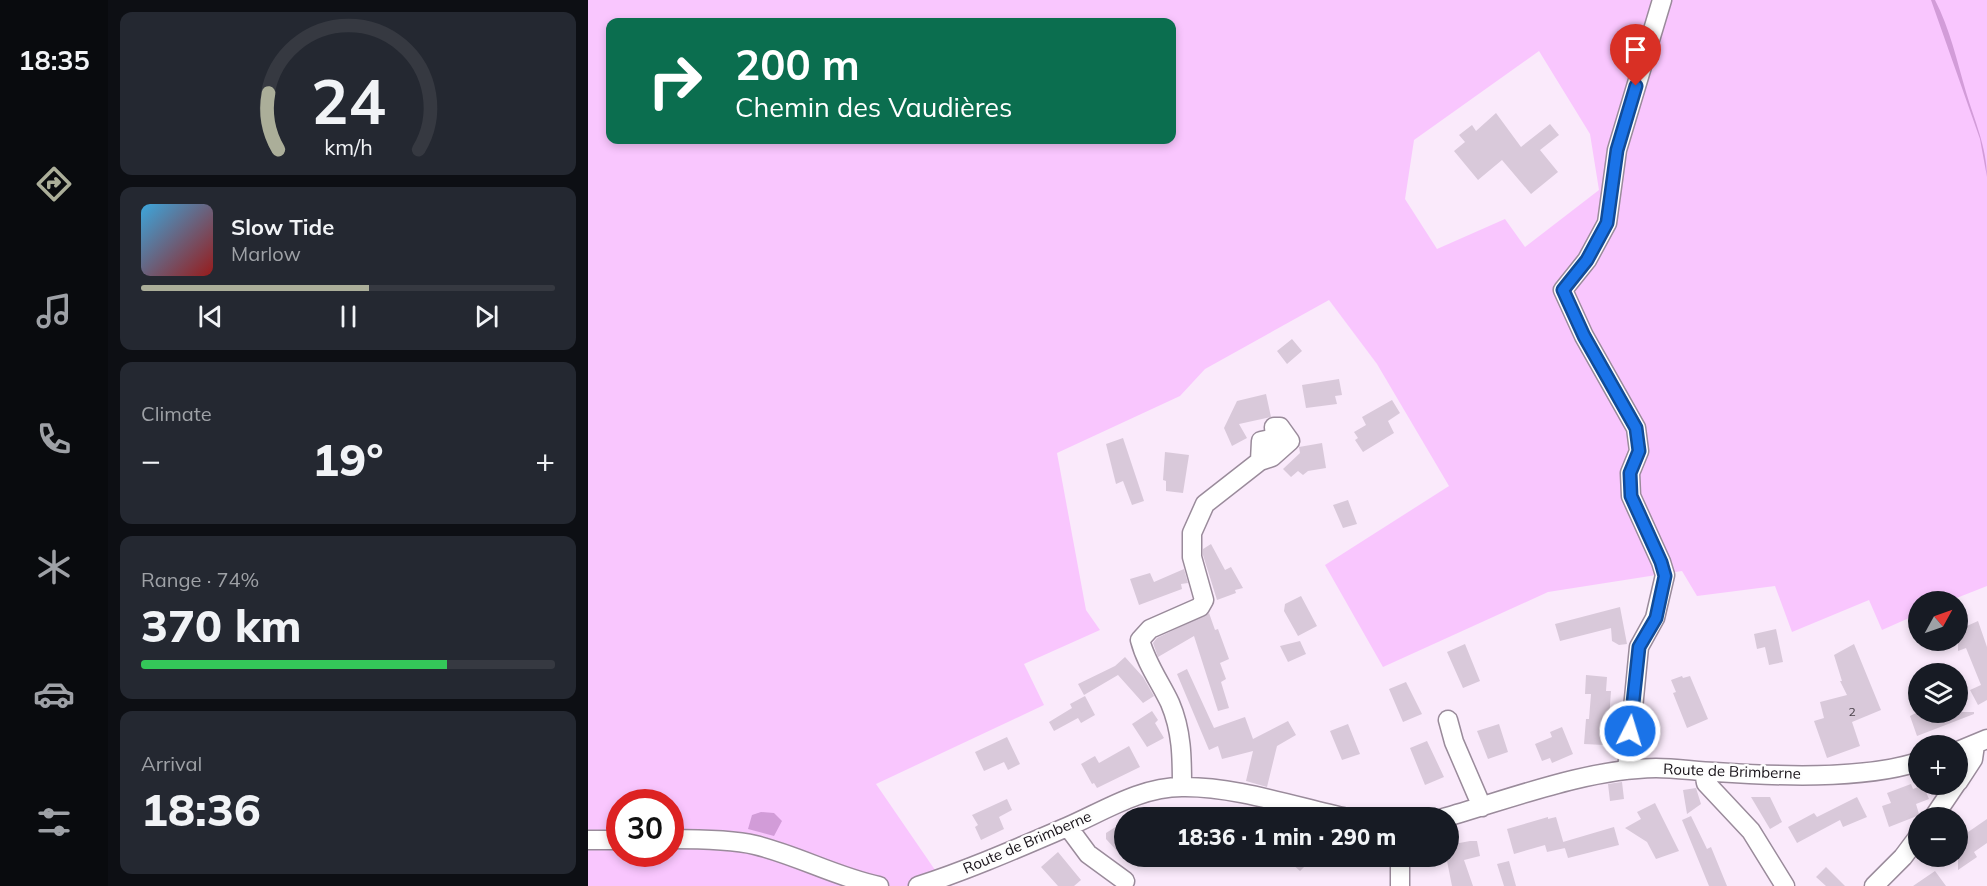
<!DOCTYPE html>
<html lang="en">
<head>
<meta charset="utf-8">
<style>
	body { margin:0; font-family:Mulish,sans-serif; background:#242831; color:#f1f3f6; height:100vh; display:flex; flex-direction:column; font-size:22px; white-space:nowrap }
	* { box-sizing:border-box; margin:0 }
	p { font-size:20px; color:#9ea1a6 }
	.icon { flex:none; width:33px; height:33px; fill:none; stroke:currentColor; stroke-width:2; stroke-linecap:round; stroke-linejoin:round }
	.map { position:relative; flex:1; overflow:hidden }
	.side { display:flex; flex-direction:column; gap:12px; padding:12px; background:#0d0f14; width:480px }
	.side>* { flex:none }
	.banner { position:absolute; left:18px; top:18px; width:570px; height:126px; border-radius:12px; box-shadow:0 3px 9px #0003; background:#0b6e4f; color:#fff; overflow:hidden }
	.needle { width:39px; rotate:50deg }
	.controls { position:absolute; left:1320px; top:591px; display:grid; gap:12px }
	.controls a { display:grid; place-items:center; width:60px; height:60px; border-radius:50%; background:#171b24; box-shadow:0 3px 9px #0003; font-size:30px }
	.speed { position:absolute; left:18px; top:789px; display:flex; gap:12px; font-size:30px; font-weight:700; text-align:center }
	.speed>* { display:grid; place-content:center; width:78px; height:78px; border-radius:50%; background:#171b24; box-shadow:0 3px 9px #0003; line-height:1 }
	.speed .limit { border:9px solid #d22; background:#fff; color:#111 }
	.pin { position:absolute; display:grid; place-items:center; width:51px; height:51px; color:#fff; margin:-62px -26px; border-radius:50% 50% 50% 0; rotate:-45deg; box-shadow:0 0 6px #0007 }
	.pin .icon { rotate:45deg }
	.me { position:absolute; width:66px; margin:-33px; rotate:5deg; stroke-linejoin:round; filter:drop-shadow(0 0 4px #0008) }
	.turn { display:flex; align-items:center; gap:21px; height:126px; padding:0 30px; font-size:27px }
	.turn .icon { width:78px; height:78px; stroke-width:2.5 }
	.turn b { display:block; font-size:42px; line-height:51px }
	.big { font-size:45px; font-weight:800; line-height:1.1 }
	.side .card { flex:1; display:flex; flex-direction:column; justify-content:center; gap:9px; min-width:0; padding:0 21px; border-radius:12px; background:#242831 }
	.side .dial { align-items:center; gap:0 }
	.dial svg { height:156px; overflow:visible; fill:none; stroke:#363941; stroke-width:7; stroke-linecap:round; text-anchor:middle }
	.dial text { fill:#f1f3f6; stroke:none }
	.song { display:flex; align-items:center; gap:18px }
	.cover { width:72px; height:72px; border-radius:9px; background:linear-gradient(135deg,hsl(200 70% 55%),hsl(0 70% 35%)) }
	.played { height:6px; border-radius:3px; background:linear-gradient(90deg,#abae99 55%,#363941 55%) }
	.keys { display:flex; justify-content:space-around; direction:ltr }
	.heat { display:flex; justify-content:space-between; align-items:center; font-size:33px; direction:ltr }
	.charge { height:9px; border-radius:4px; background:linear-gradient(90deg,#34c759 74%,#363941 0) }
	.trip { position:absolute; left:526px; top:807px; width:345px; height:60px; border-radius:30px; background:#171b24; box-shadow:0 3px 9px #0003; font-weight:800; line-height:60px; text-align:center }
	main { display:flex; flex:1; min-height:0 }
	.tabs { display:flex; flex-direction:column; width:108px; justify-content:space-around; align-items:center; background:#090b0e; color:#9ea1a6 }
	.tabs .icon { width:42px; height:42px }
	.tabs .on { color:#abae99 }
	.tabs b { font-size:27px; color:#f1f3f6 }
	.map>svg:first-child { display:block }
	.green { fill:#f9c6fe; fill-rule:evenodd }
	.water { fill:#d29cd8 }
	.building { fill:#d9c9da }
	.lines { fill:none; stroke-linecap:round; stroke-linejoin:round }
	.minor-casing { stroke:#9a8b9b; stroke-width:21 }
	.minor { stroke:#fff; stroke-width:18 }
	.route-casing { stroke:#114b97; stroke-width:15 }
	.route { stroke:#1a73e8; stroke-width:10 }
	.labels { text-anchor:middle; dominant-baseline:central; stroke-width:5; stroke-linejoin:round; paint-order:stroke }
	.number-label { font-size:12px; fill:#484048 }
	.street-label { font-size:15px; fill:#171218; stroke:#fdfdfd }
</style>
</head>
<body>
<main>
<nav class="tabs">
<b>18:35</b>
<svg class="icon on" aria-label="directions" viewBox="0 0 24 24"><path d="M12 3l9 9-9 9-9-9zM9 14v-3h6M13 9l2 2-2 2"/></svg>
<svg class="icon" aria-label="music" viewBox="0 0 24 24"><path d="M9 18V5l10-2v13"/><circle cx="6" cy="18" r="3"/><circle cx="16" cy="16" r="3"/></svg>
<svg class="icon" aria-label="phone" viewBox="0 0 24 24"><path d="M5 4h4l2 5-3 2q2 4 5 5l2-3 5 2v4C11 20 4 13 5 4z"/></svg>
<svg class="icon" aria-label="climate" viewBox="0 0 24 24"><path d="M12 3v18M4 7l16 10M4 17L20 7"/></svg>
<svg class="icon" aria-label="car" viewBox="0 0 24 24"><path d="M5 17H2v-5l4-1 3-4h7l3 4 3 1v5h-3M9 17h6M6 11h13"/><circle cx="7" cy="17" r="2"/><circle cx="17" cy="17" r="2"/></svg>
<svg class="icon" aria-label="filters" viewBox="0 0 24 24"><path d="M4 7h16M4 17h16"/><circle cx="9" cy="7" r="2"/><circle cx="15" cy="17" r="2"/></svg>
</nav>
<section class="side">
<div class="card dial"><svg viewBox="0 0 100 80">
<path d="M14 69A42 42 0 1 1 86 69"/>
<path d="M14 69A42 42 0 0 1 9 40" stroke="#abae99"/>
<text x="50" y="56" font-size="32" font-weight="700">24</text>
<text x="50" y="72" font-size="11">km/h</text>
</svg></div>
<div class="card">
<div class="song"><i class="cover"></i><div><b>Slow Tide</b><p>Marlow</p></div></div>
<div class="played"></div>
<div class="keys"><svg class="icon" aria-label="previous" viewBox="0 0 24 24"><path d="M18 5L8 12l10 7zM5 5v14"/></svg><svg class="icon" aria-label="pause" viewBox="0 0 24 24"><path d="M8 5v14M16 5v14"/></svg><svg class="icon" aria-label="next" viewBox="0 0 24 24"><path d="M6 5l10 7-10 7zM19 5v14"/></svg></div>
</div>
<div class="card"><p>Climate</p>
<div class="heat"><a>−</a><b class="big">19°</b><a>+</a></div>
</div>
<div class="card"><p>Range · 74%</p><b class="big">370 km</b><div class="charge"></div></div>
<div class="card"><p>Arrival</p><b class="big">18:36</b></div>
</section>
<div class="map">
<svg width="1399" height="886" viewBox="0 0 1399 886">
	<rect width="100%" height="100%" fill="#faeafb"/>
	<path class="green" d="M 0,0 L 1399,0 L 1399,586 L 1361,601 L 1330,602 L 1330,614 L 1294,630 L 1281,600 L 1204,632 L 1187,586 L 1109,596 L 1094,571 L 960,592 L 795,667 L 737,565 L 861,486 L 789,364 L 741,300 L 617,369 L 592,396 L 469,453 L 498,610 L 512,630 L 436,664 L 456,705 L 288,784 L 358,886 L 0,886 ZM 22,22 L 584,22 L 584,140 L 22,140 ZM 951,51 L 1002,134 L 1011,190 L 937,247 L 917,219 L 849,249 L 817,199 L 826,140 ZM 32,802 L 82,802 L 82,854 L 32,854 Z"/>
	<path class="water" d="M 1343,0 L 1347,0 C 1362,29 1369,61 1378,92 C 1386,119 1399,148 1399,177 L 1392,139 Z
		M 173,812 L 186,813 L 194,821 L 186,836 L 160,829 L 164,815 Z"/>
	<path class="building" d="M 908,113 L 933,147 L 962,124 L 971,135 L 952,150 L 970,172 L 943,194 L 914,160 L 890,180 L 866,151 L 877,142 L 871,135 L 884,125 L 888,131 Z
		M 704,339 L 714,351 L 699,364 L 689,351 Z
		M 751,379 L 754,395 L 747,396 L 749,404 L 718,408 L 714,385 Z
		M 678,394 L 683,417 L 651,424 L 659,438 L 644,446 L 636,428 L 649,401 Z
		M 804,400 L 812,413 L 800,421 L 806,433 L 775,452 L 767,440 L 770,438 L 766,432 L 778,425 L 774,417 Z
		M 535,438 L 556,501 L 544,505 L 535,481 L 528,484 L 518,444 Z
		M 734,443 L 738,468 L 720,471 L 715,475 L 710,471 L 703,477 L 695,469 L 712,453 L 711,447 Z
		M 577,452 L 601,455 L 595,493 L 578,491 L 578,481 L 575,480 Z
		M 760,500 L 769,524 L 755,528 L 745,505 Z
		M 623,544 L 637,570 L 643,567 L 655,588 L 647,590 L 648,593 L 629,600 L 615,555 L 615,549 Z
		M 596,569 L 600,583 L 593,584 L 594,589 L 551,605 L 542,579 L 562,573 L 566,582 Z
		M 713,596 L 729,626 L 710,636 L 696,611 L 697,604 Z
		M 1032,607 L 1039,644 L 1031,645 L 1024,641 L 1023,628 L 972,641 L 967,624 Z
		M 621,613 L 627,630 L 630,629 L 641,659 L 632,663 L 638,679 L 633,682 L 641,708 L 630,711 L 606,636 L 570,657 L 565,643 L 569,638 Z
		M 1390,621 L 1399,647 L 1399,700 L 1390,705 L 1382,690 L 1393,685 L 1378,648 L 1370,651 L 1370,630 Z
		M 1188,629 L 1195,662 L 1181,665 L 1177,647 L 1169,649 L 1166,634 Z
		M 712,641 L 718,654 L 700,662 L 692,646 Z
		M 877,644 L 892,681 L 875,688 L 859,652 Z
		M 1266,644 L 1293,710 L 1264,722 L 1272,746 L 1239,758 L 1226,721 L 1236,718 L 1232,702 L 1259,695 L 1252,681 L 1254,681 L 1246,655 Z
		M 537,657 L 555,677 L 566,696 L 555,703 L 530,675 L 496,695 L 490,684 L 527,666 Z
		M 599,669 L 626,728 L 657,717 L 665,739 L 700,721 L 708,735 L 689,746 L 679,787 L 658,781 L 665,751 L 634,759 L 630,746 L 621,750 L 589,674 Z
		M 998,675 L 1019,677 L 1018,691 L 1023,691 L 1020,734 L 1017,734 L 1016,745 L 996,744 L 998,719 L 1001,719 L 1003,694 L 997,694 Z
		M 1094,676 L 1095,678 L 1102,676 L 1120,719 L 1099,728 L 1085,693 L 1088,692 L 1083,680 Z
		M 818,682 L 834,714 L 815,722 L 801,689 Z
		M 497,696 L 507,715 L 493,723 L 490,718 L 466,731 L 461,722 L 484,708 L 482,704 Z
		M 564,711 L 570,720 L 567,723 L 576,738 L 559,747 L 544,724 Z
		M 1330,712 L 1386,712 L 1386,714 L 1329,736 L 1322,716 Z
		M 760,724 L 772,754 L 754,760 L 742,731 Z
		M 911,724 L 920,752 L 900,759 L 889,731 Z
		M 974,727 L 985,754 L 964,763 L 962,758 L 954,761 L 947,744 L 964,737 L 962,732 Z
		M 419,737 L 432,764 L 420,770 L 416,762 L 396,771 L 387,752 Z
		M 839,741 L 856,777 L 837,785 L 822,748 Z
		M 541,746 L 552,767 L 509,788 L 506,783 L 504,784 L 493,764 L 507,756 L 511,763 Z
		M 1034,782 L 1036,799 L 1022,801 L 1020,784 Z
		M 1323,784 L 1325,789 L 1335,785 L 1341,799 L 1328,804 L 1331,814 L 1329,816 L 1301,827 L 1294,806 L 1303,803 L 1299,793 Z
		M 1108,788 L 1113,804 L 1099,814 L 1095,790 Z
		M 1163,797 L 1182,797 L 1194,822 L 1182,829 Z
		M 1269,797 L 1279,817 L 1255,827 L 1252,820 L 1209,843 L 1200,827 L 1226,813 L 1229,817 Z
		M 419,799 L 424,810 L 411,817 L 416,829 L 393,840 L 387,827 L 390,825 L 384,815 Z
		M 1067,803 L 1091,851 L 1068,859 L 1059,842 L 1037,828 L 1053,819 L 1049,812 Z
		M 1103,816 L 1119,849 L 1123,847 L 1139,886 L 1121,886 L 1094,820 Z
		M 960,817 L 960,819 L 968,817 L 977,848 L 959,852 L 957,845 L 926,854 L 919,829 Z
		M 1399,819 L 1399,843 L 1386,852 L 1389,857 L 1370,870 L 1370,839 Z
		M 537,821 L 537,846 L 530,852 L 518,839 L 518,833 Z
		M 1026,827 L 1031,845 L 980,858 L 975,842 Z
		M 882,841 L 889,841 L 892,856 L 876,860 L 885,886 L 864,886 L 858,856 L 861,856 L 861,845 Z
		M 470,852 L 493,880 L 486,886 L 470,886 L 453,867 Z
		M 710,856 L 727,856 L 712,871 L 703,863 Z
		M 921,861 L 928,886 L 916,886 L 909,864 Z
		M 1238,867 L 1257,886 L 1238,886 L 1228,877 Z
		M 1347,871 L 1358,886 L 1325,886 Z"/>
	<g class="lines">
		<g class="minor-casing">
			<path id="minor" d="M 860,720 L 866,742 L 894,807
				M 1370,751 L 1399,739
				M 1039,770 L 1051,647 L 1067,618 L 1077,575 L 1073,562 L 1043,496 L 1042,473 L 1051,451 L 1048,428 L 996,336 L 975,290 L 999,260 L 1019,223 L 1029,150 L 1074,0
				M 1116,772 L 1118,783 L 1163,831 L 1197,886
				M 1370,782 L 1385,759 L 1387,745
				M 594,787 C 594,758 594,731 582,703 C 572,682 558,663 552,640 L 562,629 L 612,607 L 616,600 L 604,557 L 604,533 L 617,504 L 672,461 L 684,457 L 702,441 L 692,427 L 686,427 L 687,438 L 673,441 L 672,461
				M 855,818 C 922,799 998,769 1068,768 C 1087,768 1107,771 1127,772 C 1186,776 1273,780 1330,762
				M 1345,818 L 1368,784
				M 480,827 L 500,854 L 537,881
				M 82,839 C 103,839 147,840 167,845 C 209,855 248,877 291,886
				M 0,840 L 32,840
				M 330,886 C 380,870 430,848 479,827 C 516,811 552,787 594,787 C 646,786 708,807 759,818
				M 812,886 L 812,856
				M 1286,886 L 1315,857 L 1330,837"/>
		</g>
		<use href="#minor" class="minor"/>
	</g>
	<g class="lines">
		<g class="route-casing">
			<path id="route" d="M 1042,731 L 1051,647 L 1068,618 L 1077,576 L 1073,562 L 1043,496 L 1042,473 L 1051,451 L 1048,428 L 996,336 L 975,290 L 999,260 L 1019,223 L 1029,150 L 1048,86"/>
		</g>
		<use href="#route" class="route"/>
	</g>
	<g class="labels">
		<g class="number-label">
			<text x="1264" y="711">2</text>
		</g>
		<g class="street-label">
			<text transform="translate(1144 771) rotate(2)">Route de Brimberne</text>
			<text transform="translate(439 842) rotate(-23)">Route de Brimberne</text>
		</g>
	</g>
</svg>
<div class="controls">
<a><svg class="needle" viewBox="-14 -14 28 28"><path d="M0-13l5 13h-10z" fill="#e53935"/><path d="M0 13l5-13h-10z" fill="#9ea1a6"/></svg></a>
<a><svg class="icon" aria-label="layers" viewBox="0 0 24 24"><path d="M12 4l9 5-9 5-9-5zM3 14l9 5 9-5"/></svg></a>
<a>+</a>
<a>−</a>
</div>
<div class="speed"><div class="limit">30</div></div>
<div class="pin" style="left:1048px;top:86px;background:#d93025"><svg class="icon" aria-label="arrive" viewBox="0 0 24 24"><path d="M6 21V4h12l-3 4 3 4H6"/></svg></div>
<svg class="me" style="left:1042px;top:731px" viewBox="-20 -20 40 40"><circle r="17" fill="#1a73e8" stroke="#fff" stroke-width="3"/><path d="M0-11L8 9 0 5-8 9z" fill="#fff"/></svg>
<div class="trip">18:36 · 1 min · 290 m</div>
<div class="banner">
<div class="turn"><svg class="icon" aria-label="right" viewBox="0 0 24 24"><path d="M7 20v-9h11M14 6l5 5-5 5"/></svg><div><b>200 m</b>Chemin des Vaudières</div></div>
</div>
</div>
</main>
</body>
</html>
